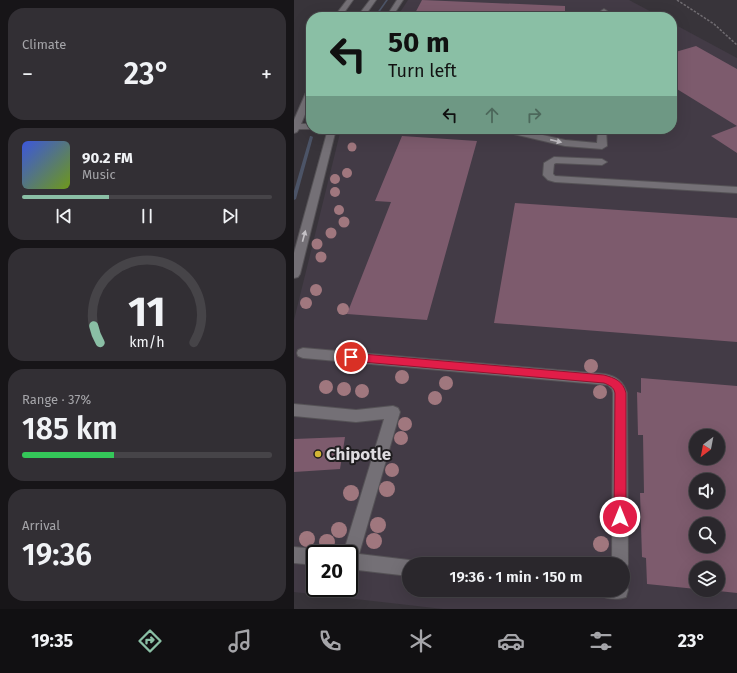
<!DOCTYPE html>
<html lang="en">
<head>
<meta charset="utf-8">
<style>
	body { margin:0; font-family:"Fira Sans",sans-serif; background:#322f34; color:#f1f3f6; height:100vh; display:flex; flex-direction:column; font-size:15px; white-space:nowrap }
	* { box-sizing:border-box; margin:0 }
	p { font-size:13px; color:#a5a5a9 }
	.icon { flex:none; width:22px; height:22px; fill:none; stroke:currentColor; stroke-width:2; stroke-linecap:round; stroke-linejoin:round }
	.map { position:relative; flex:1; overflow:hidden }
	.side { display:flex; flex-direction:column; gap:8px; padding:8px; background:#171518; width:294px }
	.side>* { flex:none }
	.hud { position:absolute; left:12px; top:12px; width:371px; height:122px; border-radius:16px; box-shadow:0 4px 16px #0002,0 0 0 1px #464448; background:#8abfa5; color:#111; overflow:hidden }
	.needle { width:26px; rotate:212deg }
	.controls { position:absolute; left:395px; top:429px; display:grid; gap:8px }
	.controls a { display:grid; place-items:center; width:36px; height:36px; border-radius:50%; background:#2a272c; box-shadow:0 4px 16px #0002,0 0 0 1px #464448; font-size:20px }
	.speed { position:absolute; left:12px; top:545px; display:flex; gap:8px; font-size:20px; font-weight:700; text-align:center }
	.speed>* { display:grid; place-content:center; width:52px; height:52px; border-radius:50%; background:#2a272c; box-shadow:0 4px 16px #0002,0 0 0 1px #464448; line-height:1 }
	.speed .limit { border:2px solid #111; border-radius:6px; background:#fff; color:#111 }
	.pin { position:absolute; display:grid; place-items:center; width:34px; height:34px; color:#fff; margin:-17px; border:2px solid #fff; border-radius:50%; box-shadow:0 1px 4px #0007 }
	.me { position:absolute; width:44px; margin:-22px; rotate:0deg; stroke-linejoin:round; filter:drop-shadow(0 0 3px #0008) }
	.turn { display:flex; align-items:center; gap:14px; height:84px; padding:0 16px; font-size:18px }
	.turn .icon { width:52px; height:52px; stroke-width:2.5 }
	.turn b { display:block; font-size:28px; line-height:34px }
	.lanes { display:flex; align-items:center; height:38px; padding:0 16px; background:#0003; justify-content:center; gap:20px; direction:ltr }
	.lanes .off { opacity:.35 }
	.big { font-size:30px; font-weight:600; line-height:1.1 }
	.side .widget { flex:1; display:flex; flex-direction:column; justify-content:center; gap:6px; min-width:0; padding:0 14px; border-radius:16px; background:#322f34 }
	.side .dial { align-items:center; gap:0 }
	.dial svg { height:104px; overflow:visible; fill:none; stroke:#464448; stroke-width:7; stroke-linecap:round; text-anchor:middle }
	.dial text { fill:#f1f3f6; stroke:none }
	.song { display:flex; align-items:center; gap:12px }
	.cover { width:48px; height:48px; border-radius:6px; background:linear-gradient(135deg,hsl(230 70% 55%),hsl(80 70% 35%)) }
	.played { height:4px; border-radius:2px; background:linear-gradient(90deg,#8abfa5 35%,#464448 35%) }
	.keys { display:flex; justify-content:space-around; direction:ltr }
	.heat { display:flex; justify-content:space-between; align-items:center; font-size:22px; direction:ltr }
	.charge { height:6px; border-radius:3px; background:linear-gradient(90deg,#34c759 37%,#464448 0) }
	.trip { position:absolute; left:108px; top:557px; width:228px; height:40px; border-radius:20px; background:#2a272c; box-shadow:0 4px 16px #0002,0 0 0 1px #464448; font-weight:600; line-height:40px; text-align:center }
	.menu { display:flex; height:64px; justify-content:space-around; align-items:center; background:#111012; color:#a5a5a9 }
	.menu .icon { width:28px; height:28px }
	.menu .selected { color:#8abfa5 }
	.menu b { font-size:18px; color:#f1f3f6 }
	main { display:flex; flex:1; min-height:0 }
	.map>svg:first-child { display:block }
	.built { fill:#433b46; fill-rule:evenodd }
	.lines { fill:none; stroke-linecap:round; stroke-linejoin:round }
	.stream { fill:#4c5467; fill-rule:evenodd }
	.building { fill:#7d5b6d; fill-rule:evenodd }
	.minor-casing { stroke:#555256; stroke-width:2 }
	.path { stroke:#706c71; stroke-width:1.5; stroke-dasharray:2.5 1.5; stroke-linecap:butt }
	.minor { fill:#747076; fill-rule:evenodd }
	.tree { fill:#a0777e }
	.oneway { fill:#c4c1c6 }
	.route { fill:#e11d48; stroke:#92132f }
	.poi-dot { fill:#d3b635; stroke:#1f1d1f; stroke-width:1.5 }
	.labels { text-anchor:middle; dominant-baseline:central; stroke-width:4; stroke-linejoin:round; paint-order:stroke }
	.near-poi-label { font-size:17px; font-weight:bold; fill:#dfdce0; stroke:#1f1d1f; text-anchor:start }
</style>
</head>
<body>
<main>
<section class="side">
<div class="widget"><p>Climate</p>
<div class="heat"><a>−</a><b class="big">23°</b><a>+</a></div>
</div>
<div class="widget">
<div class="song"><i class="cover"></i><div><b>90.2 FM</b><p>Music</p></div></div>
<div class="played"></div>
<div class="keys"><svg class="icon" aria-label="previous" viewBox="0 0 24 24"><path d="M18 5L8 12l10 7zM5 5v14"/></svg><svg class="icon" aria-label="pause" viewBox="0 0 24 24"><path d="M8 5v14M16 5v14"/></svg><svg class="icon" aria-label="next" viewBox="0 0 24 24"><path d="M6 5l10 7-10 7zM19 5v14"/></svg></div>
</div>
<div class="widget dial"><svg viewBox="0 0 100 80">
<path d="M14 69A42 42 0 1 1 86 69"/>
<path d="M14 69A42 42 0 0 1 9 56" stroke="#8abfa5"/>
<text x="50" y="56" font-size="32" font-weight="700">11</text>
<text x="50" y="72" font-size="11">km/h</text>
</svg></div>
<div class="widget"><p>Range · 37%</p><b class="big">185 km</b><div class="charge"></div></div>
<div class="widget"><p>Arrival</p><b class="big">19:36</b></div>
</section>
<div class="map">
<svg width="443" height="609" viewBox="0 0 443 609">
	<rect width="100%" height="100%" fill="#38343a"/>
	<path class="built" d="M 114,0 L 335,0 L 367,17 L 103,17 Z
		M 378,23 L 443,58 L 443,609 L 149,609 L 0,592 L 0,320 L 47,129 L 378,129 ZM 402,436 L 424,436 L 424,458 L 402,458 ZM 402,480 L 424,480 L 424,502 L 402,502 ZM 402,524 L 424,524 L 424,546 L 402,546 ZM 21,554 L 55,554 L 55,588 L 21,588 ZM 115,564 L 329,564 L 329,590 L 115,590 ZM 402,568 L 424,568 L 424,590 L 402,590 Z"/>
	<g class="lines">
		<path class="stream" d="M 92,0 L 94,0 L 82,17 L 80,17 Z
			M 16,136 L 17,136 L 19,137 L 2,199 L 0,200 L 0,191 Z"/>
	</g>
	<path class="building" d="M 128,0 L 271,6 L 271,17 L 119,17 Z
		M 402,46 L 443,69 L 443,126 L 378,86 L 378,53 Z
		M 443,126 L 443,153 L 417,136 Z
		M 108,136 L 183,141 L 133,320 L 53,314 L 97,202 L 81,201 Z
		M 221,203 L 443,218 L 443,342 L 200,323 Z
		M 347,378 L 443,386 L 443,593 L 415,590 L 424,590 L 424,568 L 402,568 L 402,589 L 353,584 L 352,558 L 348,557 L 346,493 L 350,493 L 349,435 L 344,435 L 343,392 L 347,393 ZM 402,436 L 424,436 L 424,458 L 402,458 ZM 402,480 L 424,480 L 424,502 L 402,502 ZM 402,524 L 424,524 L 424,546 L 402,546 Z
		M 51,437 L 46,469 L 0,472 L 0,439 Z"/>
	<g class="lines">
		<g class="minor-casing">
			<path id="minor" d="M 53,0 L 59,0 L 47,17 L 40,17 Z
				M 76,0 L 82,0 L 70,17 L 63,17 Z
				M 103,0 L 109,0 L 98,17 L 92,17 Z
				M 310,9 L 313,11 L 313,17 L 307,17 L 307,11 Z
				M 14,88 L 17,88 L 17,100 L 7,124 L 17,124 L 17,129 L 20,129 L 5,129 L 3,132 L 0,133 L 0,120 Z
				M 34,129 L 42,129 L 6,274 L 4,277 L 0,278 L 0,253 Z
				M 206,129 L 222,129 L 271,140 L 303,143 L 304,129 L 312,129 L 313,146 L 308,149 L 271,146 L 207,131 Z
				M 260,157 L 308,159 L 313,162 L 308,165 L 262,163 L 260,164 L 259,174 L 261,176 L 443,187 L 443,193 L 261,182 L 254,180 L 249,175 L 250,163 Z
				M 9,348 L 310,374 C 322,376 329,381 333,393 L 334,564 L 332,570 L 329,571 L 329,564 L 318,564 L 319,393 L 318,389 L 314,385 L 9,358 L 4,356 L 3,353 L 4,350 Z
				M 0,404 L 62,410 L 99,406 L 104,408 L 106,412 L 65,554 L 115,560 L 121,562 L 122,564 L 115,564 L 115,576 L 55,569 L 55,554 L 49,554 L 90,419 L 62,422 L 0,416 Z
				M 0,547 L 21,549 L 27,551 L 28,554 L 21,554 L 21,565 L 0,563 Z
				M 329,583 L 332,584 L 334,590 L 332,597 C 324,600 315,599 307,596 L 305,590 L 329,590 Z"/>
		</g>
		<path class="path" d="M 383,0 L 420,24 L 443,45"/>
		<use href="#minor" class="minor"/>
	</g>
	<g class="tree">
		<circle cx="58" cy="147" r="4.5"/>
		<circle cx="53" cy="173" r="5"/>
		<circle cx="41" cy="179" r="5"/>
		<circle cx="41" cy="192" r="5"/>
		<circle cx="45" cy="210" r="5"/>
		<circle cx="50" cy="222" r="5.5"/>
		<circle cx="37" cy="233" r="5.5"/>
		<circle cx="23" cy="244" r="5.5"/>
		<circle cx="27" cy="257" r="5.5"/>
		<circle cx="22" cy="290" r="6"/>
		<circle cx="12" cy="303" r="6"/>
		<circle cx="49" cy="309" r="6"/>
		<circle cx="297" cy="366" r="7"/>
		<circle cx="108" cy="377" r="7"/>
		<circle cx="152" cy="383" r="7"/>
		<circle cx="32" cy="387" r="7"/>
		<circle cx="50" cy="389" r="7"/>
		<circle cx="68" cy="391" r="7"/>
		<circle cx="306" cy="392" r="7"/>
		<circle cx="141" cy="398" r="7"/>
		<circle cx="111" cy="424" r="7"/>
		<circle cx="107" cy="438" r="7"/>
		<circle cx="98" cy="470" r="7"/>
		<circle cx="93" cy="489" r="8"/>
		<circle cx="57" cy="493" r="8"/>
		<circle cx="84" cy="525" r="8"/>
		<circle cx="45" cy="530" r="8"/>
		<circle cx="13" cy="539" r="8"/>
		<circle cx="80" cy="541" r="8"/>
		<circle cx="33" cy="542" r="8"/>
		<circle cx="307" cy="544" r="8"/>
	</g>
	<defs><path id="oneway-solid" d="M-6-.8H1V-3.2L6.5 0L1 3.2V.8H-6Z"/></defs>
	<g class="oneway">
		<use href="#oneway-solid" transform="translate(262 141) rotate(13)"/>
		<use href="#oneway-solid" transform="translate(10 236) rotate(-75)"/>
	</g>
	<path class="route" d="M 57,353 L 310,375 C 321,378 329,381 332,393 L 332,517 L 331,521 L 326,523 L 322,521 L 320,517 L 321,393 C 320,387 315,385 310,383 L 57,361 L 53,360 L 52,357 L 53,354 Z"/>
	<circle class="poi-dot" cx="24" cy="454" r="4"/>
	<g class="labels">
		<g class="near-poi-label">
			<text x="32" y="454">Chipotle</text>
		</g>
	</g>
</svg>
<div class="controls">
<a><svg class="needle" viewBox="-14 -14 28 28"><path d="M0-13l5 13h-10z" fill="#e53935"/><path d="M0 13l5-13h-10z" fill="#a5a5a9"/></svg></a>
<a><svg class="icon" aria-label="sound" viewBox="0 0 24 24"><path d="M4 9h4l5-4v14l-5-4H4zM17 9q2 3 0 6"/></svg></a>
<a><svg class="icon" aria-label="search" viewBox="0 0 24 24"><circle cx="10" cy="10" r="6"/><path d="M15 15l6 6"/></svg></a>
<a><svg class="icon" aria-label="layers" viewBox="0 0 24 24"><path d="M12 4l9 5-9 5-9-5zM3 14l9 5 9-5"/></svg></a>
</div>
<div class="speed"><div class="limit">20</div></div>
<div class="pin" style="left:57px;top:357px;background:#d93025"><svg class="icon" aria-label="arrive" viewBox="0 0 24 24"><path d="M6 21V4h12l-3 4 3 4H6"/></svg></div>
<svg class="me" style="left:326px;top:517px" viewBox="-20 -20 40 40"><circle r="17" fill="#e11d48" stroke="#fff" stroke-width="3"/><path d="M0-11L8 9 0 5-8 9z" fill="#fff"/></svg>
<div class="trip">19:36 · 1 min · 150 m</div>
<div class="hud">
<div class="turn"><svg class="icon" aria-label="left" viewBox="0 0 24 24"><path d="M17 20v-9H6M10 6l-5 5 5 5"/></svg><div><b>50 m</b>Turn left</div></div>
<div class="lanes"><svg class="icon" aria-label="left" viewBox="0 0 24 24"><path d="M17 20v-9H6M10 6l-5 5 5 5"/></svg><svg class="icon off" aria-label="ahead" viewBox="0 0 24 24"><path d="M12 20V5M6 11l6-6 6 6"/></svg><svg class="icon off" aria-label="right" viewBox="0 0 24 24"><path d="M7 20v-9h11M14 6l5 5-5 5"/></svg></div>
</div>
</div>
</main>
<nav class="menu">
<b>19:35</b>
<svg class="icon selected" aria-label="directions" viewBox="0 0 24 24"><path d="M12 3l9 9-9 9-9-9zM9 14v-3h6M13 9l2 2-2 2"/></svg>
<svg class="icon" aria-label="music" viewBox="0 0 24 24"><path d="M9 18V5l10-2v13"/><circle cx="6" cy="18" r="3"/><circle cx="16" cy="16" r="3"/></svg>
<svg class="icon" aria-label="phone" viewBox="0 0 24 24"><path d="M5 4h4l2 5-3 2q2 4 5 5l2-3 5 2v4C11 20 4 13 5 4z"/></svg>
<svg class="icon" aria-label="climate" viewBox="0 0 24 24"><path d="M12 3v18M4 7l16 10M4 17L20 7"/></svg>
<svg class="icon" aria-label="car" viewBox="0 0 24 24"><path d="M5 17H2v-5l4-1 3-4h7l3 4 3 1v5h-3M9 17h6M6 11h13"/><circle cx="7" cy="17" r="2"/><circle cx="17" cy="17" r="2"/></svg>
<svg class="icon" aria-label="filters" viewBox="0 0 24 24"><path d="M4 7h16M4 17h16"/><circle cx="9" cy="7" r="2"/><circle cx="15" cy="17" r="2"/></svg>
<b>23°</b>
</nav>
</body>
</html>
